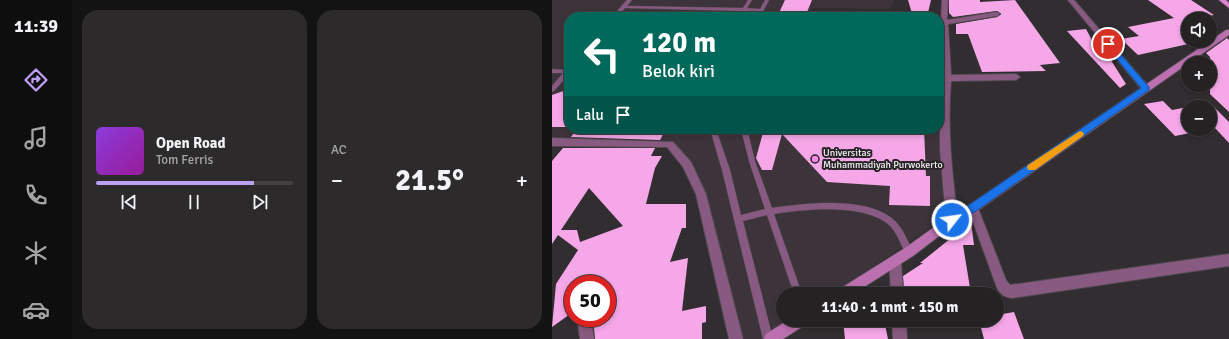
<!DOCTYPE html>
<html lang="id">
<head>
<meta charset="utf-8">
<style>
	body { margin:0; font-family:Signika,sans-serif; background:#2d2a2c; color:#f1f3f6; height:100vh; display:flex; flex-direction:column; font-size:15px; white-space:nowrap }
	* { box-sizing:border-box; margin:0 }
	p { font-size:13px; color:#a3a4a6 }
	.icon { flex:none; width:22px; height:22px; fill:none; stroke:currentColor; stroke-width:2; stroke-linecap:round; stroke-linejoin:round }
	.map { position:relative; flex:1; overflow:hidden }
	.sheet { display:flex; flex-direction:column; gap:10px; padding:10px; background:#141314; width:480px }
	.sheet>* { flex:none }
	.hud { position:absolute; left:12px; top:12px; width:380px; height:122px; border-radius:16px; box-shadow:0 2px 6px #0003,0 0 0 1px #423f41; background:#00695c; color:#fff; overflow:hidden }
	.buttons { position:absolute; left:629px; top:12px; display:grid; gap:8px }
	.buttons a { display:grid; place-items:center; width:36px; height:36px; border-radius:50%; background:#252224; box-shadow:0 2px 6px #0003,0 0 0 1px #423f41; font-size:20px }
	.speed { position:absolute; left:12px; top:275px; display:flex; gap:8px; font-size:20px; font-weight:700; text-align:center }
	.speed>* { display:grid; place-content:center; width:52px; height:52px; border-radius:50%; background:#252224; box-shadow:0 2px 6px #0003,0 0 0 1px #423f41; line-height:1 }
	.speed .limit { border:6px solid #d22; background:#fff; color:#111 }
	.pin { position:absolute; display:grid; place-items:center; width:34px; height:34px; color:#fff; margin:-17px; border:2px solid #fff; border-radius:50%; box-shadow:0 1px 4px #0007 }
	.me { position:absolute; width:44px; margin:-22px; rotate:60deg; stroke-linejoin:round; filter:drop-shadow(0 0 3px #0008) }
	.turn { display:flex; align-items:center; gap:14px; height:84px; padding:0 12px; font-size:18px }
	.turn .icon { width:52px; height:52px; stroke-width:2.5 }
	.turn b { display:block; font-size:28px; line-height:34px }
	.then { display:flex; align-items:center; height:38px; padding:0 12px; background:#0003; gap:8px; font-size:15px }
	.big { font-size:30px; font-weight:700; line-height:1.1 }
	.sheet .card { flex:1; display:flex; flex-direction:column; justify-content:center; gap:6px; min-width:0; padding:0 14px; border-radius:16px; background:#2d2a2c }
	.song { display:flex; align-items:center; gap:12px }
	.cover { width:48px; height:48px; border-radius:6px; background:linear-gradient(135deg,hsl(270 70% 55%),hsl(300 70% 35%)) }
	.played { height:4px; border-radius:2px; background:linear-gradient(90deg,#bca0f2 80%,#423f41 80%) }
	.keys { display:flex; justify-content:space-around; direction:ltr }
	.heat { display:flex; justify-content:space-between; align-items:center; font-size:22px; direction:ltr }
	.sheet .tiles { flex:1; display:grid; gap:10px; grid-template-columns:repeat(2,1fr) }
	.trip { position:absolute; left:224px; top:287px; width:228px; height:40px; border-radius:20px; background:#252224; box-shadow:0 2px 6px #0003,0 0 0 1px #423f41; font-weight:700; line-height:40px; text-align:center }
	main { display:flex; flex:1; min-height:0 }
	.tabs { display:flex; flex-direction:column; width:72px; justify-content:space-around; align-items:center; background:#0f0e0e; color:#a3a4a6 }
	.tabs .icon { width:28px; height:28px }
	.tabs .selected { color:#bca0f2 }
	.tabs b { font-size:18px; color:#f1f3f6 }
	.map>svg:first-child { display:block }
	.built { fill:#3d343b }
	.building { fill:#f6a7e8; fill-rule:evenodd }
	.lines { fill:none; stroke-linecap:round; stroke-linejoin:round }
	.lane-casing { stroke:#4c484b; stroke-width:1 }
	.street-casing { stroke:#4c484b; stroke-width:2 }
	.secondary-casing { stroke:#4c484b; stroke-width:2 }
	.primary-casing { stroke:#4c484b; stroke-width:2 }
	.lane { fill:#895a81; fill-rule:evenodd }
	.street { fill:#895a81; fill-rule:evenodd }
	.secondary { fill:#bc70b0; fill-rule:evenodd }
	.primary { fill:#e381d3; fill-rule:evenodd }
	.route { fill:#1a73e8; stroke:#114b97 }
	.slow { fill:#f59e0b }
	.poi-dot { fill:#f987e8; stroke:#272326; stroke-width:1.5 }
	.labels { text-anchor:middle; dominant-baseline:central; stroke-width:4; stroke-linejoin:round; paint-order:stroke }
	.poi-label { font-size:10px; fill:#f2eff1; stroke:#272326; text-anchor:start }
</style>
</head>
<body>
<main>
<nav class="tabs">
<b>11:39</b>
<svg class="icon selected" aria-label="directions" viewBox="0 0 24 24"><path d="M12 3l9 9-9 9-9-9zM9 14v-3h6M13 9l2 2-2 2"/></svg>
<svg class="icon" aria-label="music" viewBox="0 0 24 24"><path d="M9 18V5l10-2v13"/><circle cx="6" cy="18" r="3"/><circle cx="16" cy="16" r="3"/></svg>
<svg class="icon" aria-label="phone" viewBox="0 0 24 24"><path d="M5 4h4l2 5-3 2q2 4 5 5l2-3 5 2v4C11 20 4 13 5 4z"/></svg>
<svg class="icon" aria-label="climate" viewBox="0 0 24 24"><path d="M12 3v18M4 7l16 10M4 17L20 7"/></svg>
<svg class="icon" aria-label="car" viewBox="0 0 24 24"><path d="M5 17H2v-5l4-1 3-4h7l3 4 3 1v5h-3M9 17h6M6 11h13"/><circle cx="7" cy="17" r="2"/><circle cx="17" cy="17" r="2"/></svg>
</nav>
<section class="sheet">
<div class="tiles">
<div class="card">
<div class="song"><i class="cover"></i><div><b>Open Road</b><p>Tom Ferris</p></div></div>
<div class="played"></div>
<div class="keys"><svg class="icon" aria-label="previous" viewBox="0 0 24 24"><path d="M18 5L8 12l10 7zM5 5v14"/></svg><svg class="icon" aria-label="pause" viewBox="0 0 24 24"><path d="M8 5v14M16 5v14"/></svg><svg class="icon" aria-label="next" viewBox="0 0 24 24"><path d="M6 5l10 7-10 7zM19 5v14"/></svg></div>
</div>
<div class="card"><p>AC</p>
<div class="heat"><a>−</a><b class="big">21.5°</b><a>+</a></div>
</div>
</div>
</section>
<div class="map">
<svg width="677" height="339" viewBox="0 0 677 339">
	<rect width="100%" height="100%" fill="#312d30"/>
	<path class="built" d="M 0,0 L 342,0 L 339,9 L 260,8 L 257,17 L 17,17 L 17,129 L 387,129 L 387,73 L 393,73 L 393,218 L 280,294 L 231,294 L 231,320 L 242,320 L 213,339 L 188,339 L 148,177 L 120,141 L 0,137 Z"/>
	<path class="building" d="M 233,0 L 260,0 L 253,17 L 225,17 Z
		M 356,0 L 379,0 L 375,17 L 361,17 Z
		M 397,0 L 428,0 L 428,2 L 463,0 L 508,63 L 488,65 L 494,71 L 430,72 L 416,34 L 404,34 L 404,24 L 445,17 L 449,14 L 445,11 L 401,17 L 397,13 Z
		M 596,0 L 639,0 L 662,15 L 646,18 L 648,19 L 636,19 L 636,41 L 655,41 L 646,47 L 641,43 L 586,55 L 569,39 L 587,36 L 576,27 L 622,18 Z
		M 534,29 L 542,44 L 548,43 L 574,84 L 568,88 L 515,31 Z
		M 675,38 L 677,40 L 677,112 L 658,94 L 658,57 L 654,53 Z
		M 17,89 L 17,127 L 0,127 L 0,95 Z
		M 611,101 L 620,110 L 636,107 L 636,129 L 658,129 L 658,107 L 639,107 L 659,104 L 677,122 L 677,143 L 663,128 L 623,136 L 592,104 Z
		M 25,129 L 114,129 L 108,140 L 19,137 Z
		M 212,129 L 372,129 L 374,176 L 378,176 L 378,206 L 337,205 L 338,186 L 275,182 L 230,134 L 220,170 L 210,170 L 204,158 Z
		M 11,148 L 103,148 L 99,156 L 110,156 L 103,168 L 94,204 L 134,204 L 134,228 L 130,228 L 118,262 L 136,258 L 130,311 L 154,306 L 154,322 L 150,323 L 150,339 L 43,339 L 41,318 L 55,318 L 55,284 L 21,284 L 21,312 L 0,327 L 4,284 L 26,250 L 6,235 L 0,244 L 0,161 ZM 37,188 L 71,226 L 28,242 L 25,230 L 9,230 Z
		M 419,222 L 422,245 L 411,245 L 419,294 L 352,294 L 351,276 L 371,263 L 368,263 Z
		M 462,312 L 472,339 L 432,339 L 427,320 L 445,320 L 445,315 Z
		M 291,320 L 332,320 L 336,339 L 293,339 Z"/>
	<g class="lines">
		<g class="lane-casing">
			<path id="lane" d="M 75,0 L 80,0 L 75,6 L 191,8 L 196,0 L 200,0 L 195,8 L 208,9 L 213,0 L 217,0 L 208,17 L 204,17 L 207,11 L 194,11 L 190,17 L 186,17 L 189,11 L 73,8 L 65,17 L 60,17 Z
				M 17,68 L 17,74 L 2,91 L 0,92 L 0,86 L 11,73 L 0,73 L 0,69 L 14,70 Z
				M 158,129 L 164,129 L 178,170 L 189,215 L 213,209 L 197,161 L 189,129 L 195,129 L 203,161 L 220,208 C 254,203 315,196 342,220 C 351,228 355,240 360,249 L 361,252 L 360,255 L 357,256 L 354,255 C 349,245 345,232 337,225 C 312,203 253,209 222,214 L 250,294 L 242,294 L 215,215 L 191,221 L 221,339 L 211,339 L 170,170 Z"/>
		</g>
		<g class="street-casing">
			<path id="street" d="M 390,0 L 396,0 L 395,20 L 445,12 L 448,14 L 445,16 L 396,24 L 399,75 L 464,74 L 468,77 L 464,80 L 399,81 C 395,128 400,173 406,220 L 404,223 L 400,225 L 396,223 L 394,220 L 388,150 L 388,113 L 391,78 L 389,23 Z
				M 516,0 L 522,0 L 597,87 L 598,89 L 597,91 L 591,91 Z
				M 0,138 L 121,142 L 139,162 L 154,194 L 191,339 L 177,339 L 144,194 L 131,167 L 115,147 L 0,146 Z
				M 421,203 L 425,205 L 426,208 L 454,280 L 458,285 L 677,254 L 677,266 L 460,298 C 452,297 449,295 445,288 L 416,208 L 417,205 Z
				M 343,255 L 347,257 L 349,261 L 351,294 L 339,294 L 337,261 L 339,257 Z
				M 25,318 L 39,318 L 42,339 L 28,339 Z
				M 340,320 L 354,320 L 355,339 L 341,339 Z"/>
		</g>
		<g class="secondary-casing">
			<path id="secondary" d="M 674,30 L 677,30 L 677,35 L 425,211 L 404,223 L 361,256 L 301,294 L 284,294 L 286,290 L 353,248 L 396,217 L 417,205 Z
				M 236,320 L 255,320 L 253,325 L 231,339 L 212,339 L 214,334 Z"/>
		</g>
		<g class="primary-casing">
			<path id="primary" d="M 667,0 L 674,0 L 677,3 L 677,8 Z"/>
		</g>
		<use href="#lane" class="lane"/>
		<use href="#street" class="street"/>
		<use href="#secondary" class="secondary"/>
		<use href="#primary" class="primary"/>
	</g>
	<path class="route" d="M 554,43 L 559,43 L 597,87 L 597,90 L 424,211 L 404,223 L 400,224 L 397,223 L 395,220 L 397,217 L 417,205 L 589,88 L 554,46 Z"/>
	<path class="slow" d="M 528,131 L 531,132 L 532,134 L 531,136 L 483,170 L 476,170 L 475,167 L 476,165 Z"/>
	<circle class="poi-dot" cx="263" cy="159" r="4"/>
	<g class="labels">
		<g class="poi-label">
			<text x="271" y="153">Universitas<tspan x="271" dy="12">Muhammadiyah Purwokerto</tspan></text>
		</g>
	</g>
</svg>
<div class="buttons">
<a><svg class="icon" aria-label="sound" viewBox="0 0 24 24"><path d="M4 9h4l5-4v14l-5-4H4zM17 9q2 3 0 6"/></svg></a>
<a>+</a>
<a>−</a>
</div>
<div class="speed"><div class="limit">50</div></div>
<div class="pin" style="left:556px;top:44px;background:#d93025"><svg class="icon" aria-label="arrive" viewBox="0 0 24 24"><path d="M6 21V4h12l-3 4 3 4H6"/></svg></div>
<svg class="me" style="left:400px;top:220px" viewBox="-20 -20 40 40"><circle r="17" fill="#1a73e8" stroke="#fff" stroke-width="3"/><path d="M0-11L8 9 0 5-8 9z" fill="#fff"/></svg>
<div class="trip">11:40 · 1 mnt · 150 m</div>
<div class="hud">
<div class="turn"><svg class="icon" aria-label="left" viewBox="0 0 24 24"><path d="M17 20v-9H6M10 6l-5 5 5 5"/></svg><div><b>120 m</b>Belok kiri</div></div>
<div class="then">Lalu<svg class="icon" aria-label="arrive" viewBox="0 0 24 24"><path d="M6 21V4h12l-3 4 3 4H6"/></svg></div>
</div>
</div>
</main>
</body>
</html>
